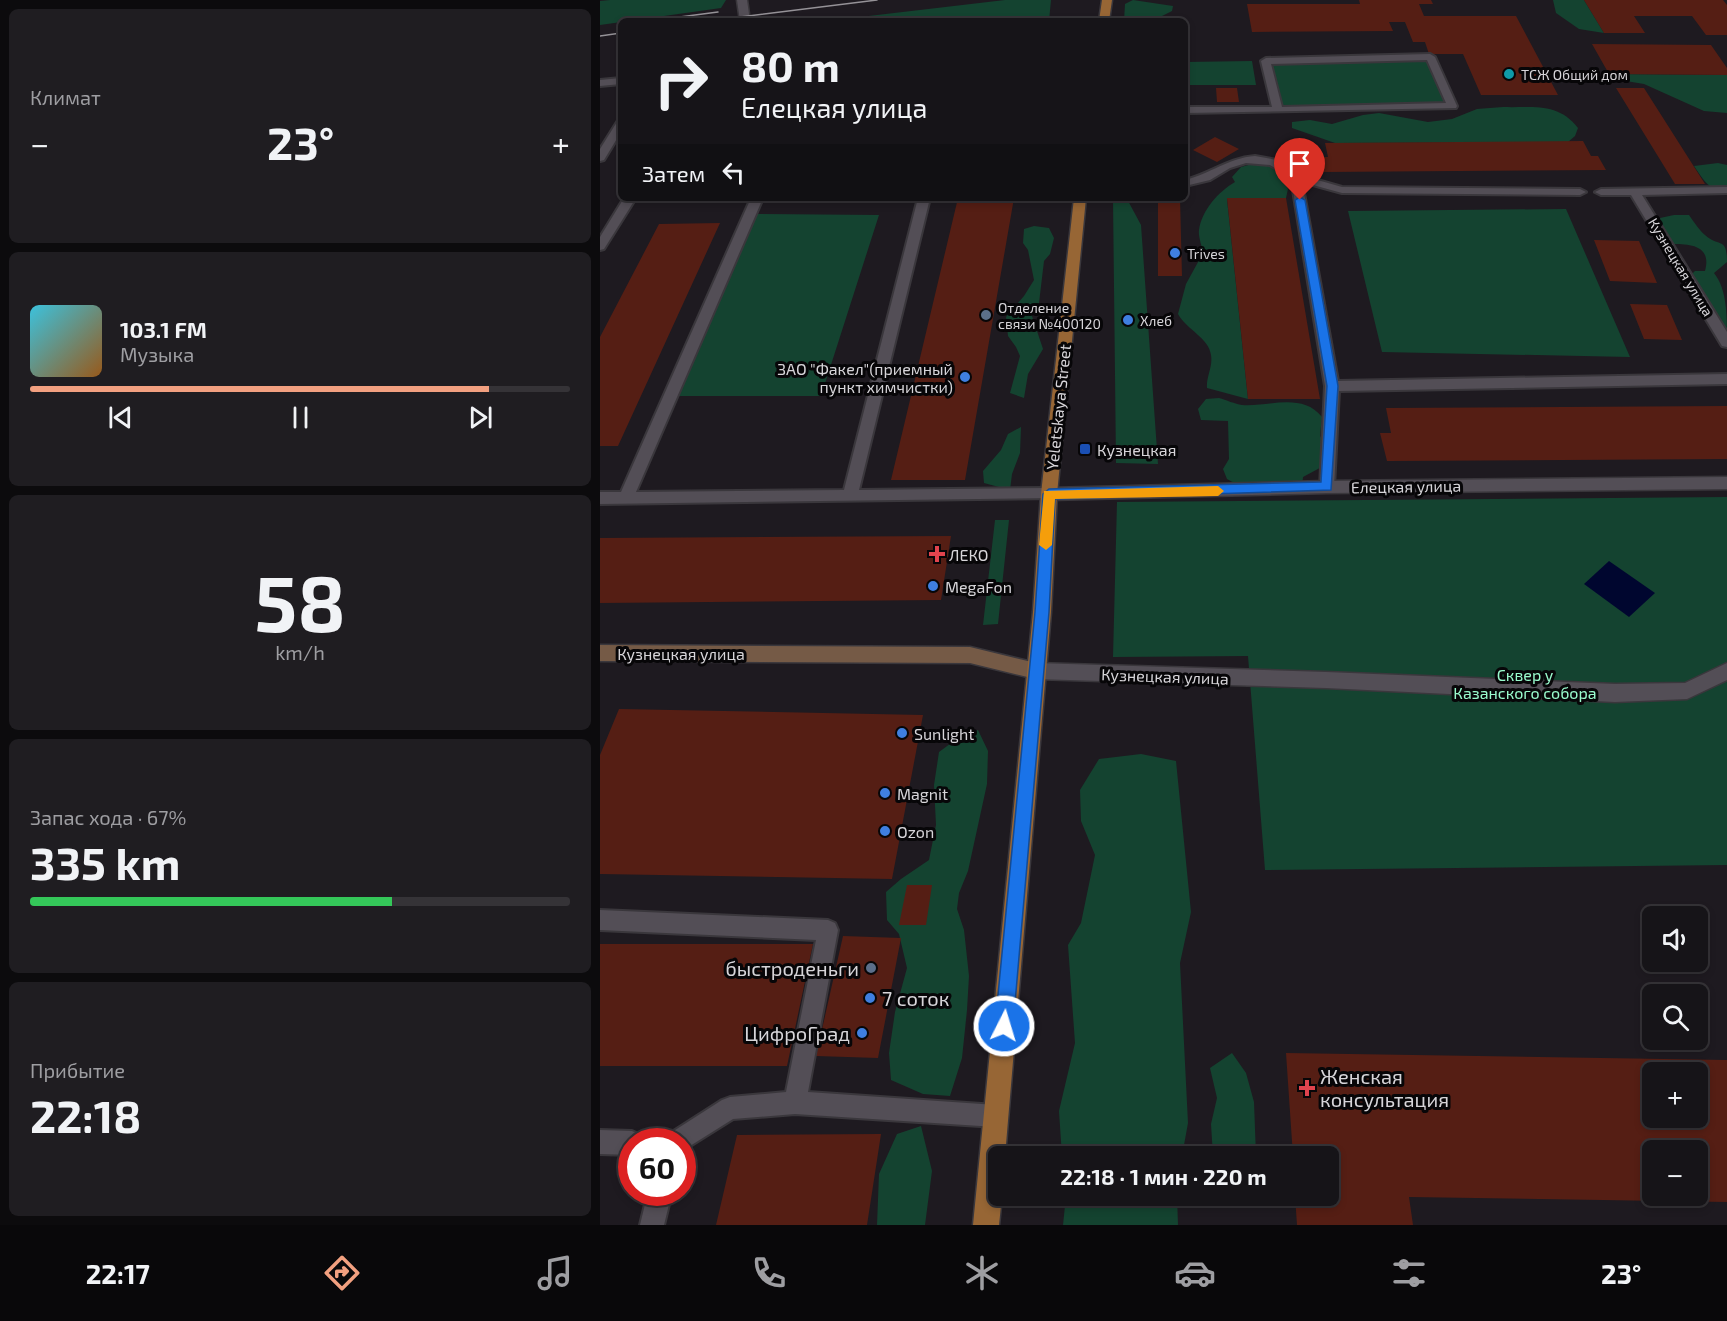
<!DOCTYPE html>
<html lang="ru">
<head>
<meta charset="utf-8">
<style>
	body { margin:0; font-family:"Exo 2",sans-serif; background:#1f1d21; color:#f1f3f6; height:100vh; display:flex; flex-direction:column; font-size:22px; white-space:nowrap }
	* { box-sizing:border-box; margin:0 }
	p { font-size:20px; color:#9e9ea2 }
	.icon { flex:none; width:33px; height:33px; fill:none; stroke:currentColor; stroke-width:2; stroke-linecap:round; stroke-linejoin:round }
	.map { position:relative; flex:1; overflow:hidden }
	.side { display:flex; flex-direction:column; gap:9px; padding:9px; background:#0c0b0d; width:600px }
	.side>* { flex:none }
	.top-card { position:absolute; left:18px; top:18px; width:570px; height:183px; border-radius:9px; box-shadow:0 3px 9px #0003,0 0 0 2px #353337; background:#161418; color:#f1f3f6; overflow:hidden }
	.tools { position:absolute; left:1042px; top:906px; display:grid; gap:12px }
	.tools a { display:grid; place-items:center; width:66px; height:66px; border-radius:9px; background:#161418; box-shadow:0 3px 9px #0003,0 0 0 2px #353337; font-size:30px }
	.speed { position:absolute; left:18px; top:1128px; display:flex; gap:12px; font-size:30px; font-weight:700; text-align:center }
	.speed>* { display:grid; place-content:center; width:78px; height:78px; border-radius:50%; background:#161418; box-shadow:0 3px 9px #0003,0 0 0 2px #353337; line-height:1 }
	.speed .limit { border:9px solid #d22; background:#fff; color:#111 }
	.pin { position:absolute; display:grid; place-items:center; width:51px; height:51px; color:#fff; margin:-62px -26px; border-radius:50% 50% 50% 0; rotate:-45deg; box-shadow:0 0 6px #0007 }
	.pin .icon { rotate:45deg }
	.me { position:absolute; width:66px; margin:-33px; rotate:5deg; stroke-linejoin:round; filter:drop-shadow(0 0 4px #0008) }
	.turn { display:flex; align-items:center; gap:21px; height:126px; padding:0 24px; font-size:27px }
	.turn .icon { width:78px; height:78px; stroke-width:2.5 }
	.turn b { display:block; font-size:42px; line-height:51px }
	.then { display:flex; align-items:center; height:57px; padding:0 24px; background:#0003; gap:12px; font-size:22px }
	.big { font-size:45px; font-weight:700; line-height:1.1 }
	.side .tile { flex:1; display:flex; flex-direction:column; justify-content:center; gap:9px; min-width:0; padding:0 21px; border-radius:9px; background:#1f1d21 }
	.side .dial { align-items:center; gap:0 }
	.dial b { font-size:78px; line-height:1 }
	.song { display:flex; align-items:center; gap:18px }
	.cover { width:72px; height:72px; border-radius:9px; background:linear-gradient(135deg,hsl(190 70% 55%),hsl(30 70% 35%)) }
	.played { height:6px; border-radius:3px; background:linear-gradient(90deg,#f2a080 85%,#353337 85%) }
	.keys { display:flex; justify-content:space-around; direction:ltr }
	.heat { display:flex; justify-content:space-between; align-items:center; font-size:33px; direction:ltr }
	.charge { height:9px; border-radius:4px; background:linear-gradient(90deg,#34c759 67%,#353337 0) }
	.trip { position:absolute; left:388px; top:1146px; width:351px; height:60px; border-radius:9px; background:#161418; box-shadow:0 3px 9px #0003,0 0 0 2px #353337; font-weight:700; line-height:60px; text-align:center }
	.tabs { display:flex; height:96px; justify-content:space-around; align-items:center; background:#09080a; color:#9e9ea2 }
	.tabs .icon { width:42px; height:42px }
	.tabs .on { color:#f2a080 }
	.tabs b { font-size:27px; color:#f1f3f6 }
	main { display:flex; flex:1; min-height:0 }
	.map>svg:first-child { display:block }
	.green { fill:#144330 }
	.water { fill:#00062f }
	.building { fill:#551e14; fill-rule:evenodd }
	.lines { fill:none; stroke-linecap:round; stroke-linejoin:round }
	.lane-casing { stroke:#3a373c; stroke-width:4 }
	.street-casing { stroke:#3a373c; stroke-width:3 }
	.secondary-casing { stroke:#3a373c; stroke-width:3 }
	.primary-casing { stroke:#3a373c; stroke-width:3 }
	.lane { fill:#534e56; fill-rule:evenodd }
	.street { fill:#534e56; fill-rule:evenodd }
	.secondary { fill:#755a46; fill-rule:evenodd }
	.primary { fill:#976635; fill-rule:evenodd }
	.tram { stroke:#959297; stroke-width:1.5 }
	.route { fill:#1a73e8; stroke:#114b97; stroke-width:1.5 }
	.slow { fill:#f59e0b }
	.culture-dot { fill:#0f9aa8; stroke:#070608; stroke-width:2 }
	.shop-dot { fill:#3f7fe0; stroke:#070608; stroke-width:2 }
	.service-dot { fill:#5c6f8a; stroke:#070608; stroke-width:2 }
	.transit-dot { fill:#1a4fb4; stroke:#070608; stroke-width:2 }
	.health-dot { fill:#e0444e; stroke:#070608; stroke-width:2 }
	.labels { text-anchor:middle; dominant-baseline:central; stroke-width:6; stroke-linejoin:round; paint-order:stroke }
	.far-poi-label { font-size:14px; fill:#d7d5d9; stroke:#070608; text-anchor:start }
	.far-street-label { font-size:14px; fill:#d7d5d9; stroke:#070608 }
	.poi-label { font-size:16px; fill:#d7d5d9; stroke:#070608; text-anchor:start }
	.street-label { font-size:16px; fill:#d7d5d9; stroke:#070608 }
	.park-label { font-size:16px; fill:#99fbcd; stroke:#070608 }
	.near-poi-label { font-size:20px; fill:#d7d5d9; stroke:#070608; text-anchor:end }
</style>
</head>
<body>
<main>
<section class="side">
<div class="tile"><p>Климат</p>
<div class="heat"><a>−</a><b class="big">23°</b><a>+</a></div>
</div>
<div class="tile">
<div class="song"><i class="cover"></i><div><b>103.1 FM</b><p>Музыка</p></div></div>
<div class="played"></div>
<div class="keys"><svg class="icon" aria-label="previous" viewBox="0 0 24 24"><path d="M18 5L8 12l10 7zM5 5v14"/></svg><svg class="icon" aria-label="pause" viewBox="0 0 24 24"><path d="M8 5v14M16 5v14"/></svg><svg class="icon" aria-label="next" viewBox="0 0 24 24"><path d="M6 5l10 7-10 7zM19 5v14"/></svg></div>
</div>
<div class="tile dial"><b>58</b><p>km/h</p></div>
<div class="tile"><p>Запас хода · 67%</p><b class="big">335 km</b><div class="charge"></div></div>
<div class="tile"><p>Прибытие</p><b class="big">22:18</b></div>
</section>
<div class="map">
<svg width="1127" height="1225" viewBox="0 0 1127 1225">
	<rect width="100%" height="100%" fill="#1e1a20"/>
	<path class="green" d="M 10,0 L 126,0 L 121,8 L 0,25 L 0,1 Z
		M 405,0 L 451,0 L 449,21 L 226,21 Z
		M 533,0 L 573,6 L 572,11 L 560,17 L 568,21 L 524,21 L 525,4 Z
		M 953,0 L 984,0 L 1004,33 L 979,29 L 956,13 Z
		M 826,60 L 846,103 L 683,107 L 672,64 Z
		M 652,61 L 656,85 L 586,85 L 585,62 Z
		M 1009,74 L 1127,75 L 1127,113 L 1104,111 L 1044,84 L 1014,79 Z
		M 903,107 C 933,108 958,102 978,128 L 975,136 L 968,142 L 735,143 L 692,128 L 692,122 L 710,120 L 732,124 L 763,115 L 779,113 L 828,122 L 852,119 L 877,109 Z
		M 656,163 L 675,166 L 687,175 L 685,184 L 688,189 L 686,198 L 627,199 L 648,399 L 607,388 C 606,377 613,367 611,355 C 609,338 587,330 578,314 L 586,284 L 603,253 C 602,246 598,237 599,230 C 602,210 618,192 635,182 L 632,177 L 641,167 Z
		M 1118,163 L 1127,165 L 1127,192 C 1109,190 1104,181 1094,166 Z
		M 513,199 L 527,199 L 541,225 L 558,464 L 516,463 Z
		M 966,209 L 1030,357 L 782,352 L 748,211 Z
		M 155,214 L 279,215 L 221,396 L 72,396 Z
		M 1074,215 L 1089,215 C 1094,222 1099,230 1105,235 C 1119,248 1127,236 1127,262 L 1114,273 C 1127,289 1127,316 1127,339 L 1112,323 L 1110,305 L 1091,275 L 1095,271 L 1105,271 C 1112,245 1090,244 1071,244 L 1061,226 L 1060,218 Z
		M 434,226 L 449,228 L 454,238 L 450,254 L 444,261 L 439,303 L 431,313 L 443,349 L 428,374 L 424,398 L 410,393 L 420,356 L 416,347 L 408,336 L 406,317 L 424,296 L 434,280 L 428,250 L 423,243 L 424,229 Z
		M 619,398 C 626,400 635,404 642,405 C 669,407 702,392 722,417 L 720,436 L 727,448 L 729,463 L 703,477 L 702,488 L 638,485 L 627,479 L 623,469 L 629,459 L 628,421 L 601,420 L 598,409 L 606,399 Z
		M 421,427 L 420,453 L 412,474 L 410,490 L 384,483 L 383,471 L 401,450 L 408,434 Z
		M 1127,497 L 1127,865 L 665,870 L 648,656 L 513,657 L 517,502 Z
		M 395,520 L 409,520 L 398,624 L 383,625 Z
		M 378,730 L 388,751 L 387,784 L 368,871 L 359,893 L 357,909 L 364,930 L 369,976 L 367,1010 L 362,1058 L 350,1096 L 323,1094 L 291,1080 L 289,1053 L 295,1012 L 307,968 L 299,934 L 287,920 L 286,892 L 301,879 L 329,860 L 336,825 L 334,785 L 339,752 L 358,738 Z
		M 541,754 L 576,761 L 591,912 L 580,963 L 588,1123 L 582,1156 L 462,1156 L 459,1111 L 475,1043 L 468,945 L 481,923 L 495,855 L 481,821 L 480,790 L 499,759 Z
		M 632,1053 L 646,1073 L 654,1102 L 656,1156 L 613,1156 L 611,1124 L 617,1098 L 610,1068 Z
		M 321,1126 L 332,1171 L 325,1225 L 277,1225 L 279,1174 L 297,1134 Z
		M 466,1196 L 577,1196 L 578,1225 L 463,1225 Z"/>
	<path class="water" d="M 1009,561 L 1055,593 L 1029,617 L 984,584 Z"/>
	<path class="building" d="M 759,0 L 831,0 L 833,4 L 819,4 L 824,16 L 916,16 L 958,95 L 881,95 L 863,54 L 829,54 L 825,42 L 813,42 L 805,22 L 789,22 L 793,31 L 652,32 L 647,4 L 760,4 Z
		M 984,0 L 1123,0 L 1127,5 L 1127,35 L 1106,35 L 1092,16 L 1034,16 L 1045,33 L 1004,33 Z
		M 992,44 L 1111,45 L 1127,68 L 1127,75 L 1009,74 Z
		M 616,88 L 637,88 L 639,102 L 617,102 Z
		M 1016,88 L 1044,88 L 1105,184 L 1075,184 Z
		M 615,137 L 639,149 L 617,162 L 593,150 Z
		M 983,141 L 991,156 L 998,156 L 1006,170 L 723,172 L 720,157 L 728,157 L 725,143 Z
		M 358,198 L 414,198 L 365,480 L 291,480 Z
		M 558,198 L 580,198 L 582,276 L 558,276 Z
		M 627,198 L 686,198 L 720,399 L 648,399 Z
		M 120,223 L 18,446 L 0,446 L 0,337 L 59,224 Z
		M 994,240 L 1039,241 L 1057,283 L 1010,281 Z
		M 1030,304 L 1067,305 L 1082,340 L 1044,339 Z
		M 1127,406 L 1127,459 L 787,461 L 780,433 L 791,433 L 786,408 Z
		M 351,536 L 341,600 L 0,603 L 0,538 Z
		M 19,709 L 323,715 L 292,879 L 0,874 L 0,755 Z
		M 307,885 L 332,885 L 326,925 L 299,925 Z
		M 243,936 L 301,938 L 278,1058 L 216,1056 Z
		M 0,944 L 213,944 L 187,1066 L 0,1066 Z
		M 686,1053 L 1127,1060 L 1127,1202 L 809,1197 L 813,1225 L 697,1225 L 695,1196 L 729,1196 L 729,1156 L 693,1156 ZM 1053,1072 L 1098,1072 L 1098,1118 L 1053,1118 ZM 1053,1150 L 1098,1150 L 1098,1196 L 1053,1196 Z
		M 281,1134 L 267,1225 L 116,1225 L 137,1135 Z"/>
	<g class="lines">
		<g class="lane-casing">
			<path id="lane" d="M 830,54 L 835,57 L 857,106 L 856,108 L 585,113 L 585,107 L 672,107 L 661,61 L 666,58 ZM 827,60 L 846,103 L 682,107 L 671,64 Z
				M 21,78 L 21,84 L 0,86 L 0,80 Z
				M 21,121 L 21,132 L 4,160 L 0,161 L 0,149 L 17,122 Z
				M 655,156 L 677,160 L 693,168 L 700,175 L 742,187 L 980,189 L 986,192 L 980,195 L 742,193 L 702,182 L 738,381 L 1127,374 L 1127,384 L 739,391 L 734,487 L 732,491 L 722,491 L 720,487 L 725,386 L 691,178 L 670,165 L 646,163 L 630,168 L 610,180 L 585,186 L 585,180 C 610,174 628,158 655,156 Z
				M 1127,187 L 1127,193 L 1042,195 L 1127,332 L 1127,347 L 1122,346 L 1031,195 L 1001,195 L 995,192 L 1001,189 Z
				M 24,198 L 36,198 L 4,249 L 0,250 L 0,237 Z
				M 151,198 L 163,198 L 36,492 L 244,490 L 318,198 L 330,198 L 259,490 L 449,488 L 454,490 L 456,494 L 454,498 L 0,504 L 0,492 L 21,492 Z
				M 0,910 L 228,920 L 235,923 L 238,930 L 208,1092 L 396,1105 L 404,1108 L 407,1116 L 404,1124 L 396,1127 L 195,1114 L 133,1119 L 82,1151 L 82,1142 L 66,1142 L 69,1134 L 122,1100 L 130,1097 L 186,1092 L 216,940 L 0,930 Z
				M 0,1130 L 32,1131 L 40,1135 L 43,1142 L 32,1142 L 32,1155 L 0,1154 Z
				M 48,1192 L 72,1192 L 64,1225 L 40,1225 Z"/>
		</g>
		<g class="street-casing">
			<path id="street" d="M 137,0 L 147,0 L 150,21 L 140,21 Z
				M 1127,477 L 1127,489 L 727,493 L 449,500 L 443,498 L 441,494 L 443,490 L 449,488 L 727,481 Z
				M 436,663 L 726,672 L 1015,684 L 1085,683 L 1127,663 L 1127,680 L 1087,699 L 1015,702 L 726,688 L 436,679 L 429,677 L 427,671 L 429,665 Z"/>
		</g>
		<g class="secondary-casing">
			<path id="secondary" d="M 0,645 L 370,647 L 436,663 L 443,665 L 445,671 L 443,677 L 436,679 L 370,663 L 0,661 Z"/>
		</g>
		<g class="primary-casing">
			<path id="primary" d="M 502,0 L 512,0 L 509,21 L 499,21 Z
				M 474,198 L 486,198 L 457,494 L 451,612 L 405,1156 L 399,1156 L 399,1196 L 402,1196 L 399,1225 L 373,1225 L 433,612 L 441,494 Z"/>
		</g>
		<use href="#lane" class="lane"/>
		<use href="#street" class="street"/>
		<use href="#secondary" class="secondary"/>
		<use href="#primary" class="primary"/>
		<path class="tram" d="M 49,21 L 118,12
			M 108,21 L 277,0
			M 0,36 L 21,33"/>
	</g>
	<path class="route" d="M 700,197 L 705,200 L 738,386 L 731,490 L 455,499 L 449,612 L 413,1026 L 410,1032 L 404,1035 L 398,1032 L 395,1026 L 435,612 L 443,494 L 449,489 L 721,482 L 727,386 L 695,200 Z"/>
	<path class="slow" d="M 618,486 L 624,491 L 618,496 L 455,499 L 452,545 L 446,550 L 439,545 L 444,491 Z"/>
	<circle class="culture-dot" cx="909" cy="74" r="6"/>
	<g class="shop-dot">
		<circle cx="575" cy="253" r="6"/>
		<circle cx="528" cy="320" r="6"/>
		<circle cx="365" cy="377" r="6"/>
		<circle cx="333" cy="586" r="6"/>
		<circle cx="302" cy="733" r="6"/>
		<circle cx="285" cy="793" r="6"/>
		<circle cx="285" cy="831" r="6"/>
		<circle cx="270" cy="998" r="6"/>
		<circle cx="262" cy="1033" r="6"/>
	</g>
	<g class="service-dot">
		<circle cx="386" cy="315" r="6"/>
		<circle cx="271" cy="968" r="6"/>
	</g>
	<rect class="transit-dot" x="479" y="443" width="12" height="12" rx="3"/>
	<g class="health-dot">
		<path d="M334 545h6v6h6v6h-6v6h-6v-6h-6v-6h6z"/>
		<path d="M704 1079h6v6h6v6h-6v6h-6v-6h-6v-6h6z"/>
	</g>
	<g class="labels">
		<g class="far-poi-label">
			<text x="921" y="74">ТСЖ Общий дом</text>
			<text x="587" y="253">Trives</text>
			<text x="398" y="307">Отделение<tspan x="398" dy="16">связи №400120</tspan></text>
			<text x="540" y="320">Хлеб</text>
		</g>
		<g class="far-street-label">
			<text transform="translate(1081 267) rotate(59)">Кузнецкая улица</text>
		</g>
		<g class="poi-label">
			<text x="353" y="368" text-anchor="end">ЗАО "Факел"(приемный<tspan x="353" dy="18">пункт химчистки)</tspan></text>
			<text x="497" y="449">Кузнецкая</text>
			<text x="349" y="554">ЛЕКО</text>
			<text x="345" y="586">MegaFon</text>
			<text x="314" y="733">Sunlight</text>
			<text x="297" y="793">Magnit</text>
			<text x="297" y="831">Ozon</text>
		</g>
		<g class="street-label">
			<text transform="translate(458 407) rotate(-84)">Yeletskaya Street</text>
			<text transform="translate(806 486) rotate(-1)">Елецкая улица</text>
			<text x="81" y="653">Кузнецкая улица</text>
			<text transform="translate(565 676) rotate(2)">Кузнецкая улица</text>
		</g>
		<g class="park-label">
			<text x="925" y="674">Сквер у<tspan x="925" dy="18">Казанского собора</tspan></text>
		</g>
		<g class="near-poi-label">
			<text x="259" y="968">быстроденьги</text>
			<text x="282" y="998" text-anchor="start">7 соток</text>
			<text x="250" y="1033">ЦифроГрад</text>
			<text x="720" y="1076" text-anchor="start">Женская<tspan x="720" dy="23">консультация</tspan></text>
		</g>
	</g>
</svg>
<div class="tools">
<a><svg class="icon" aria-label="sound" viewBox="0 0 24 24"><path d="M4 9h4l5-4v14l-5-4H4zM17 9q2 3 0 6"/></svg></a>
<a><svg class="icon" aria-label="search" viewBox="0 0 24 24"><circle cx="10" cy="10" r="6"/><path d="M15 15l6 6"/></svg></a>
<a>+</a>
<a>−</a>
</div>
<div class="speed"><div class="limit">60</div></div>
<div class="pin" style="left:700px;top:200px;background:#d93025"><svg class="icon" aria-label="arrive" viewBox="0 0 24 24"><path d="M6 21V4h12l-3 4 3 4H6"/></svg></div>
<svg class="me" style="left:404px;top:1026px" viewBox="-20 -20 40 40"><circle r="17" fill="#1a73e8" stroke="#fff" stroke-width="3"/><path d="M0-11L8 9 0 5-8 9z" fill="#fff"/></svg>
<div class="trip">22:18 · 1 мин · 220 m</div>
<div class="top-card">
<div class="turn"><svg class="icon" aria-label="right" viewBox="0 0 24 24"><path d="M7 20v-9h11M14 6l5 5-5 5"/></svg><div><b>80 m</b>Елецкая улица</div></div>
<div class="then">Затем<svg class="icon" aria-label="left" viewBox="0 0 24 24"><path d="M17 20v-9H6M10 6l-5 5 5 5"/></svg></div>
</div>
</div>
</main>
<nav class="tabs">
<b>22:17</b>
<svg class="icon on" aria-label="directions" viewBox="0 0 24 24"><path d="M12 3l9 9-9 9-9-9zM9 14v-3h6M13 9l2 2-2 2"/></svg>
<svg class="icon" aria-label="music" viewBox="0 0 24 24"><path d="M9 18V5l10-2v13"/><circle cx="6" cy="18" r="3"/><circle cx="16" cy="16" r="3"/></svg>
<svg class="icon" aria-label="phone" viewBox="0 0 24 24"><path d="M5 4h4l2 5-3 2q2 4 5 5l2-3 5 2v4C11 20 4 13 5 4z"/></svg>
<svg class="icon" aria-label="climate" viewBox="0 0 24 24"><path d="M12 3v18M4 7l16 10M4 17L20 7"/></svg>
<svg class="icon" aria-label="car" viewBox="0 0 24 24"><path d="M5 17H2v-5l4-1 3-4h7l3 4 3 1v5h-3M9 17h6M6 11h13"/><circle cx="7" cy="17" r="2"/><circle cx="17" cy="17" r="2"/></svg>
<svg class="icon" aria-label="filters" viewBox="0 0 24 24"><path d="M4 7h16M4 17h16"/><circle cx="9" cy="7" r="2"/><circle cx="15" cy="17" r="2"/></svg>
<b>23°</b>
</nav>
</body>
</html>
